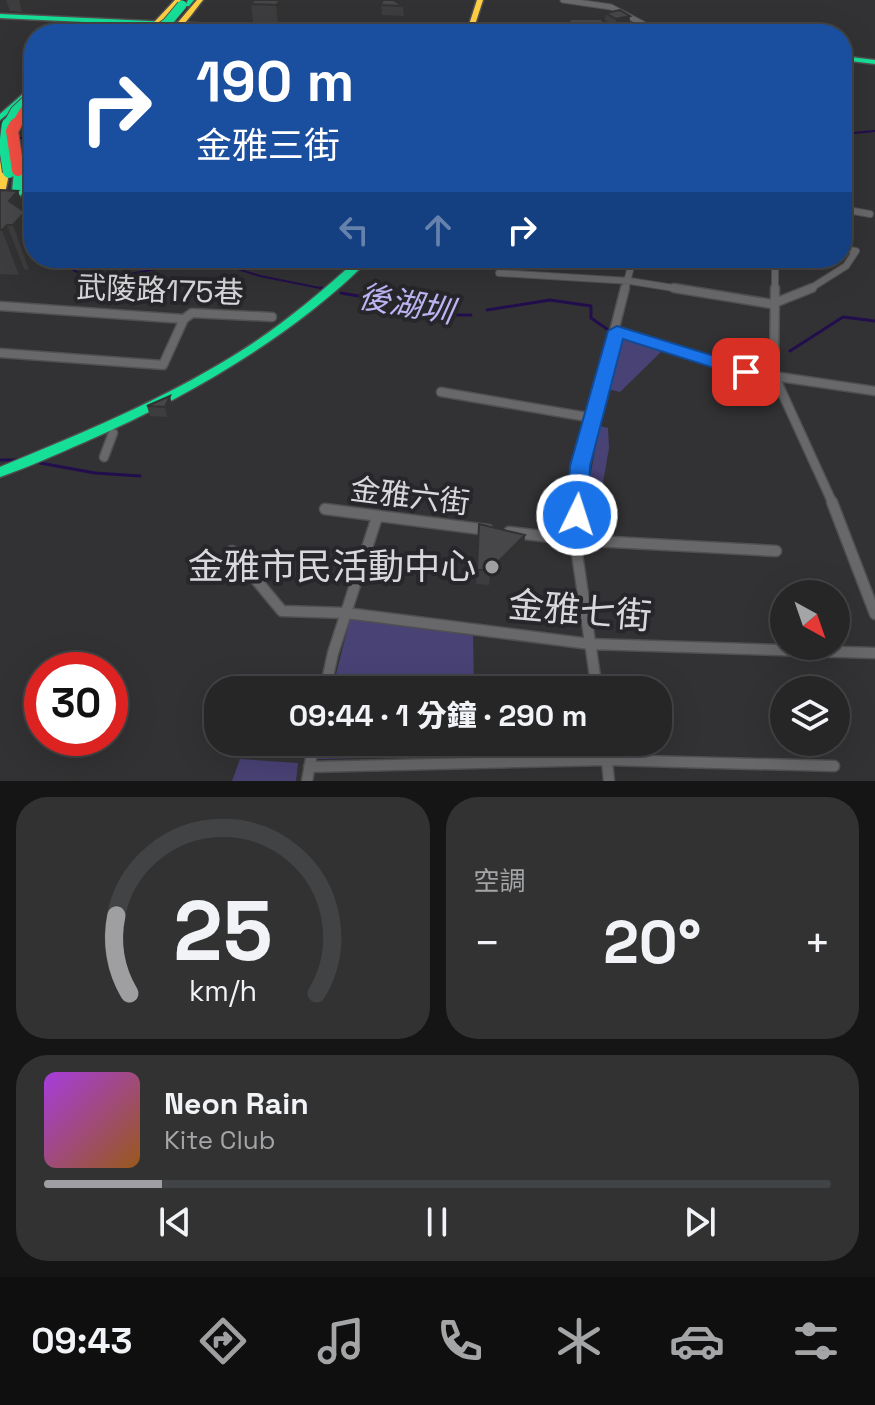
<!DOCTYPE html>
<html lang="zh-TW">
<head>
<meta charset="utf-8">
<style>
	body { margin:0; font-family:"Space Grotesk","Noto Sans TC",sans-serif; background:#323233; color:#f1f3f6; height:100vh; display:flex; flex-direction:column; font-size:30px; white-space:nowrap }
	* { box-sizing:border-box; margin:0 }
	p { font-size:26px; color:#a4a5a7 }
	.icon { flex:none; width:44px; height:44px; fill:none; stroke:currentColor; stroke-width:2; stroke-linecap:round; stroke-linejoin:round }
	.map { position:relative; height:781px; overflow:hidden }
	.details { display:flex; flex-direction:column; gap:16px; padding:16px; background:#151515; flex:1 }
	.details>* { flex:none }
	.top-card { position:absolute; left:24px; top:24px; width:828px; height:244px; border-radius:32px; box-shadow:0 8px 32px #0002,0 0 0 2px #424344; background:#1a4fa0; color:#fff; overflow:hidden }
	.needle { width:52px; rotate:140deg }
	.tools { position:absolute; left:770px; top:580px; display:grid; gap:16px }
	.tools a { display:grid; place-items:center; width:80px; height:80px; border-radius:50%; background:#262627; box-shadow:0 8px 32px #0002,0 0 0 2px #424344; font-size:40px }
	.speed { position:absolute; left:24px; top:652px; display:flex; gap:16px; font-size:40px; font-weight:700; text-align:center }
	.speed>* { display:grid; place-content:center; width:104px; height:104px; border-radius:50%; background:#262627; box-shadow:0 8px 32px #0002,0 0 0 2px #424344; line-height:1 }
	.speed .limit { border:12px solid #d22; background:#fff; color:#111 }
	.pin { position:absolute; display:grid; place-items:center; width:68px; height:68px; color:#fff; margin:-34px; border-radius:16px; box-shadow:0 4px 12px #0006 }
	.me { position:absolute; width:88px; margin:-44px; rotate:4deg; stroke-linejoin:round; filter:drop-shadow(0 0 6px #0008) }
	.turn { display:flex; align-items:center; gap:28px; height:168px; padding:0 40px; font-size:36px }
	.turn .icon { width:104px; height:104px; stroke-width:2.5 }
	.turn b { display:block; font-size:56px; line-height:68px }
	.lanes { display:flex; align-items:center; height:76px; padding:0 40px; background:#0003; justify-content:center; gap:40px; direction:ltr }
	.lanes .off { opacity:.35 }
	.big { font-size:60px; font-weight:800; line-height:1.1 }
	.details .widget { flex:1; display:flex; flex-direction:column; justify-content:center; gap:12px; min-width:0; padding:0 28px; border-radius:32px; background:#323233 }
	.details .dial { align-items:center; gap:0 }
	.dial svg { height:208px; overflow:visible; fill:none; stroke:#424344; stroke-width:7; stroke-linecap:round; text-anchor:middle }
	.dial text { fill:#f1f3f6; stroke:none }
	.song { display:flex; align-items:center; gap:24px }
	.cover { width:96px; height:96px; border-radius:12px; background:linear-gradient(135deg,hsl(280 70% 55%),hsl(30 70% 35%)) }
	.played { height:8px; border-radius:4px; background:linear-gradient(90deg,#9f9fa1 15%,#424344 15%) }
	.keys { display:flex; justify-content:space-around; direction:ltr }
	.heat { display:flex; justify-content:space-between; align-items:center; font-size:44px; direction:ltr }
	.details .tiles { flex:1; display:grid; gap:16px; grid-template-columns:1fr 1fr }
	.widget:last-child { grid-column:span 2 }
	.trip { position:absolute; left:204px; top:676px; width:468px; height:80px; border-radius:32px; background:#262627; box-shadow:0 8px 32px #0002,0 0 0 2px #424344; font-weight:800; line-height:80px; text-align:center }
	.tabs { display:flex; height:128px; justify-content:space-around; align-items:center; background:#0f0f10; color:#a4a5a7 }
	.tabs .icon { width:56px; height:56px }
	.tabs .current { color:#9f9fa1 }
	.tabs b { font-size:36px; color:#f1f3f6 }
	.map>svg:first-child { display:block }
	.green { fill:#494275 }
	.lines { fill:none; stroke-linecap:round; stroke-linejoin:round }
	.stream-far1 { stroke:#230e4d; stroke-width:2 }
	.stream { stroke:#230e4d; stroke-width:3 }
	.street-far3-casing { stroke:#505051; stroke-width:7 }
	.street-far2-casing { stroke:#505051; stroke-width:8 }
	.street-far1-casing { stroke:#505051; stroke-width:11 }
	.street-casing { stroke:#505051; stroke-width:13 }
	.fast-casing { stroke:#505051; stroke-width:3 }
	.slow-casing { stroke:#505051; stroke-width:3 }
	.street-far3 { stroke:#68686a; stroke-width:5 }
	.street-far2 { stroke:#68686a; stroke-width:6 }
	.street-far1 { stroke:#68686a; stroke-width:8 }
	.street { stroke:#68686a; stroke-width:10 }
	.fast { fill:#16e098; fill-rule:evenodd }
	.slow { fill:#ffcf43; fill-rule:evenodd }
	.fast-bridge-far1-casing { stroke:#505051; stroke-width:11; stroke-linecap:butt }
	.fast-bridge-casing { stroke:#505051; stroke-width:14; stroke-linecap:butt }
	.jam-bridge-far1-casing { stroke:#505051; stroke-width:11; stroke-linecap:butt }
	.jam-bridge-casing { stroke:#505051; stroke-width:14; stroke-linecap:butt }
	.fast-bridge-far1 { stroke:#16e098; stroke-width:9 }
	.fast-bridge { stroke:#16e098; stroke-width:12 }
	.jam-bridge-far1 { stroke:#f24e42; stroke-width:9 }
	.jam-bridge { stroke:#f24e42; stroke-width:12 }
	.wall { fill:#3d3d3f }
	.shaded-wall { fill:#323233 }
	.building { fill:#474749; stroke:#323233; stroke-width:2 }
	.route { fill:#1a73e8; stroke:#114b97; stroke-width:2 }
	.poi-dot { fill:#9f9fa1; stroke:#27272b; stroke-width:3 }
	.labels { text-anchor:middle; dominant-baseline:central; stroke-width:8; stroke-linejoin:round; paint-order:stroke }
	.street-label { font-size:30px; fill:#d9d9db; stroke:#27272b }
	.water-label { font-size:32px; font-style:italic; fill:#bcb5f3; stroke:#27272b }
	.near-poi-label { font-size:36px; fill:#d9d9db; stroke:#27272b; text-anchor:end }
	.near-street-label { font-size:36px; fill:#d9d9db; stroke:#27272b }
</style>
</head>
<body>
<div class="map">
<svg width="875" height="781" viewBox="0 0 875 781">
	<rect width="100%" height="100%" fill="#323234"/>
	<path class="green" d="M 618,338 L 663,350 L 620,392 L 604,388 Z
		M 600,426 L 608,428 L 609,448 L 597,517 L 593,527 L 585,529 L 588,487 Z
		M 350,619 L 473,632 L 474,690 L 332,690 Z
		M 322,742 L 475,742 L 475,755 L 318,759 Z
		M 240,759 L 298,763 L 296,781 L 232,781 Z"/>
	<g class="lines">
		<path class="stream-far1" d="M 842,134 L 875,131
			M 16,138 L 34,138
			M 51,258 L 81,274 L 125,275 L 178,265 L 218,263 L 260,276 L 325,289"/>
		<path class="stream" d="M 321,288 L 325,289
			M 341,293 L 429,308 L 449,315 L 471,315
			M 487,310 L 550,300 L 591,306 L 591,318 L 607,329
			M 790,351 L 843,317 L 875,321
			M 0,460 L 20,460
			M 40,463 L 95,473 L 140,476"/>
		<g class="street-far3-casing">
			<path id="street-far3" d="M 563,0 L 611,7 L 662,34"/>
		</g>
		<g class="street-far2-casing">
			<path id="street-far2" d="M 19,164 L 34,164
				M 842,209 L 870,214
				M 499,273 L 630,281 L 686,290
				M 625,290 L 633,258
				M 775,290 L 775,258
				M 808,290 L 846,266 L 856,251 L 842,249"/>
		</g>
		<g class="street-far1-casing">
			<path id="street-far1" d="M 674,288 L 772,304 L 812,288
				M 775,288 L 774,375 L 833,504
				M 0,306 L 184,319 L 192,313 L 272,317
				M 617,331 L 746,372 L 875,391
				M 0,353 L 163,365 L 184,319
				M 441,392 L 593,418
				M 104,457 L 113,433
				M 577,504 L 580,466 L 625,288"/>
		</g>
		<g class="street-casing">
			<path id="street" d="M 578,502 L 575,540 L 597,690
				M 832,502 L 875,614
				M 325,509 L 488,530
				M 509,532 L 575,540 L 776,551
				M 232,551 L 282,611 L 346,613 L 590,644 L 875,653
				M 325,690 L 333,653 L 377,517
				M 605,742 L 609,781
				M 309,767 L 607,760 L 834,766
				M 307,781 L 314,742"/>
		</g>
		<g class="fast-casing">
			<path id="fast" d="M 188,0 L 194,0 L 189,6 L 185,6 Z
				M 0,14 L 383,32 L 386,34 L 341,34 L 0,18 Z
				M 842,56 L 875,60 L 875,64 L 842,60 Z
				M 31,87 L 34,87 L 34,93 L 0,120 L 0,114 Z
				M 22,157 L 26,160 L 24,191 L 3,218 L 0,219 L 0,205 L 12,192 L 14,170 L 17,168 L 18,160 Z
				M 359,258 L 370,258 C 353,277 331,295 311,311 C 242,365 165,407 85,442 C 57,454 29,467 0,477 L 0,467 C 80,434 160,401 233,356 C 279,328 319,294 359,258 Z"/>
		</g>
		<g class="slow-casing">
			<path id="slow" d="M 175,0 L 181,0 L 150,34 L 143,34 Z
				M 197,0 L 203,0 C 192,13 181,34 163,34 L 174,27 Z
				M 477,0 L 483,0 L 472,34 L 466,34 Z
				M 376,30 L 438,32 L 441,34 L 378,33 L 375,31 Z
				M 0,157 L 4,160 L 8,179 L 5,193 L 0,196 Z"/>
		</g>
		<use href="#street-far3" class="street-far3"/>
		<use href="#street-far2" class="street-far2"/>
		<use href="#street-far1" class="street-far1"/>
		<use href="#street" class="street"/>
		<use href="#fast" class="fast"/>
		<use href="#slow" class="slow"/>
		<g class="fast-bridge-far1-casing">
			<path id="fast-bridge-far1" d="M 151,34 L 167,23 L 182,5
				M 7,126 L 15,111 L 33,94"/>
		</g>
		<g class="fast-bridge-casing">
			<path id="fast-bridge" d="M 8,124 L 5,147 L 9,172"/>
		</g>
		<g class="jam-bridge-far1-casing">
			<path id="jam-bridge-far1" d="M 15,126 L 26,108"/>
		</g>
		<g class="jam-bridge-casing">
			<path id="jam-bridge" d="M 16,124 L 12,131 L 18,170"/>
		</g>
		<use href="#fast-bridge-far1" class="fast-bridge-far1"/>
		<use href="#fast-bridge" class="fast-bridge"/>
		<use href="#jam-bridge-far1" class="jam-bridge-far1"/>
		<use href="#jam-bridge" class="jam-bridge"/>
	</g>
	<path class="wall" d="M 6,0 L 33,0 L 34,4 L 22,12 L 10,11 Z
		M 285,0 L 287,13 L 278,24 L 253,23 L 251,4 Z
		M 381,5 L 403,6 L 404,16 L 382,15 Z
		M 606,13 L 630,16 L 629,23 L 616,26 L 605,20 Z
		M 569,19 L 604,28 L 603,34 L 569,34 L 568,30 Z
		M 0,190 L 18,191 L 34,237 L 34,258 L 29,270 L 24,269 L 19,275 L 0,274 Z
		M 172,405 L 167,417 L 150,416 L 147,406 Z
		M 479,524 L 525,535 L 523,549 L 489,585 L 476,584 Z"/>
	<path class="shaded-wall" d="M 19,0 L 33,0 L 34,4 L 22,12 Z
		M 281,0 L 285,0 L 287,13 L 278,24 L 276,5 Z
		M 630,16 L 629,23 L 616,26 L 616,19 Z
		M 18,191 L 34,237 L 34,258 L 39,258 L 29,270 L 13,225 L 9,201 Z
		M 7,225 L 24,269 L 19,275 L 2,230 Z
		M 170,396 L 172,405 L 167,417 L 165,407 Z
		M 525,535 L 523,549 L 489,585 L 490,570 Z"/>
	<path class="building" d="M 254,0 L 281,0 L 276,5 L 251,4 Z
		M 383,0 L 393,0 L 403,6 L 381,5 Z
		M 620,10 L 630,16 L 616,19 L 606,13 Z
		M 569,19 L 602,19 L 604,28 L 571,28 Z
		M 350,29 L 371,34 L 341,34 Z
		M 0,190 L 18,191 L 9,201 L 25,212 L 13,225 L 7,225 L 2,230 L 0,230 Z
		M 170,396 L 165,407 L 147,406 Z
		M 479,524 L 525,535 L 490,570 L 477,570 Z"/>
	<path class="route" d="M 617,326 L 753,368 L 755,372 L 746,378 L 623,339 L 590,466 L 588,515 L 585,521 L 570,521 L 567,515 L 570,466 L 608,331 Z"/>
	<circle class="poi-dot" cx="492" cy="567" r="8"/>
	<g class="labels">
		<g class="street-label">
			<text transform="translate(160 290) rotate(2)">武陵路175巷</text>
			<text transform="translate(410 496) rotate(7)">金雅六街</text>
		</g>
		<g class="water-label">
			<text transform="translate(406 304) rotate(10)">後湖圳</text>
		</g>
		<g class="near-poi-label">
			<text x="476" y="567">金雅市民活動中心</text>
		</g>
		<g class="near-street-label">
			<text transform="translate(580 611) rotate(5)">金雅七街</text>
		</g>
	</g>
</svg>
<div class="tools">
<a><svg class="needle" viewBox="-14 -14 28 28"><path d="M0-13l5 13h-10z" fill="#e53935"/><path d="M0 13l5-13h-10z" fill="#a4a5a7"/></svg></a>
<a><svg class="icon" aria-label="layers" viewBox="0 0 24 24"><path d="M12 4l9 5-9 5-9-5zM3 14l9 5 9-5"/></svg></a>
</div>
<div class="speed"><div class="limit">30</div></div>
<div class="pin" style="left:746px;top:372px;background:#d93025"><svg class="icon" aria-label="arrive" viewBox="0 0 24 24"><path d="M6 21V4h12l-3 4 3 4H6"/></svg></div>
<svg class="me" style="left:577px;top:515px" viewBox="-20 -20 40 40"><circle r="17" fill="#1a73e8" stroke="#fff" stroke-width="3"/><path d="M0-11L8 9 0 5-8 9z" fill="#fff"/></svg>
<div class="trip">09:44 · 1 分鐘 · 290 m</div>
<div class="top-card">
<div class="turn"><svg class="icon" aria-label="right" viewBox="0 0 24 24"><path d="M7 20v-9h11M14 6l5 5-5 5"/></svg><div><b>190 m</b>金雅三街</div></div>
<div class="lanes"><svg class="icon off" aria-label="left" viewBox="0 0 24 24"><path d="M17 20v-9H6M10 6l-5 5 5 5"/></svg><svg class="icon off" aria-label="ahead" viewBox="0 0 24 24"><path d="M12 20V5M6 11l6-6 6 6"/></svg><svg class="icon" aria-label="right" viewBox="0 0 24 24"><path d="M7 20v-9h11M14 6l5 5-5 5"/></svg></div>
</div>
</div>
<section class="details">
<div class="tiles">
<div class="widget dial"><svg viewBox="0 0 100 80">
<path d="M14 69A42 42 0 1 1 86 69"/>
<path d="M14 69A42 42 0 0 1 9 39" stroke="#9f9fa1"/>
<text x="50" y="56" font-size="32" font-weight="700">25</text>
<text x="50" y="72" font-size="11">km/h</text>
</svg></div>
<div class="widget"><p>空調</p>
<div class="heat"><a>−</a><b class="big">20°</b><a>+</a></div>
</div>
<div class="widget">
<div class="song"><i class="cover"></i><div><b>Neon Rain</b><p>Kite Club</p></div></div>
<div class="played"></div>
<div class="keys"><svg class="icon" aria-label="previous" viewBox="0 0 24 24"><path d="M18 5L8 12l10 7zM5 5v14"/></svg><svg class="icon" aria-label="pause" viewBox="0 0 24 24"><path d="M8 5v14M16 5v14"/></svg><svg class="icon" aria-label="next" viewBox="0 0 24 24"><path d="M6 5l10 7-10 7zM19 5v14"/></svg></div>
</div>
</div>
</section>
<nav class="tabs">
<b>09:43</b>
<svg class="icon current" aria-label="directions" viewBox="0 0 24 24"><path d="M12 3l9 9-9 9-9-9zM9 14v-3h6M13 9l2 2-2 2"/></svg>
<svg class="icon" aria-label="music" viewBox="0 0 24 24"><path d="M9 18V5l10-2v13"/><circle cx="6" cy="18" r="3"/><circle cx="16" cy="16" r="3"/></svg>
<svg class="icon" aria-label="phone" viewBox="0 0 24 24"><path d="M5 4h4l2 5-3 2q2 4 5 5l2-3 5 2v4C11 20 4 13 5 4z"/></svg>
<svg class="icon" aria-label="climate" viewBox="0 0 24 24"><path d="M12 3v18M4 7l16 10M4 17L20 7"/></svg>
<svg class="icon" aria-label="car" viewBox="0 0 24 24"><path d="M5 17H2v-5l4-1 3-4h7l3 4 3 1v5h-3M9 17h6M6 11h13"/><circle cx="7" cy="17" r="2"/><circle cx="17" cy="17" r="2"/></svg>
<svg class="icon" aria-label="filters" viewBox="0 0 24 24"><path d="M4 7h16M4 17h16"/><circle cx="9" cy="7" r="2"/><circle cx="15" cy="17" r="2"/></svg>
</nav>
</body>
</html>
